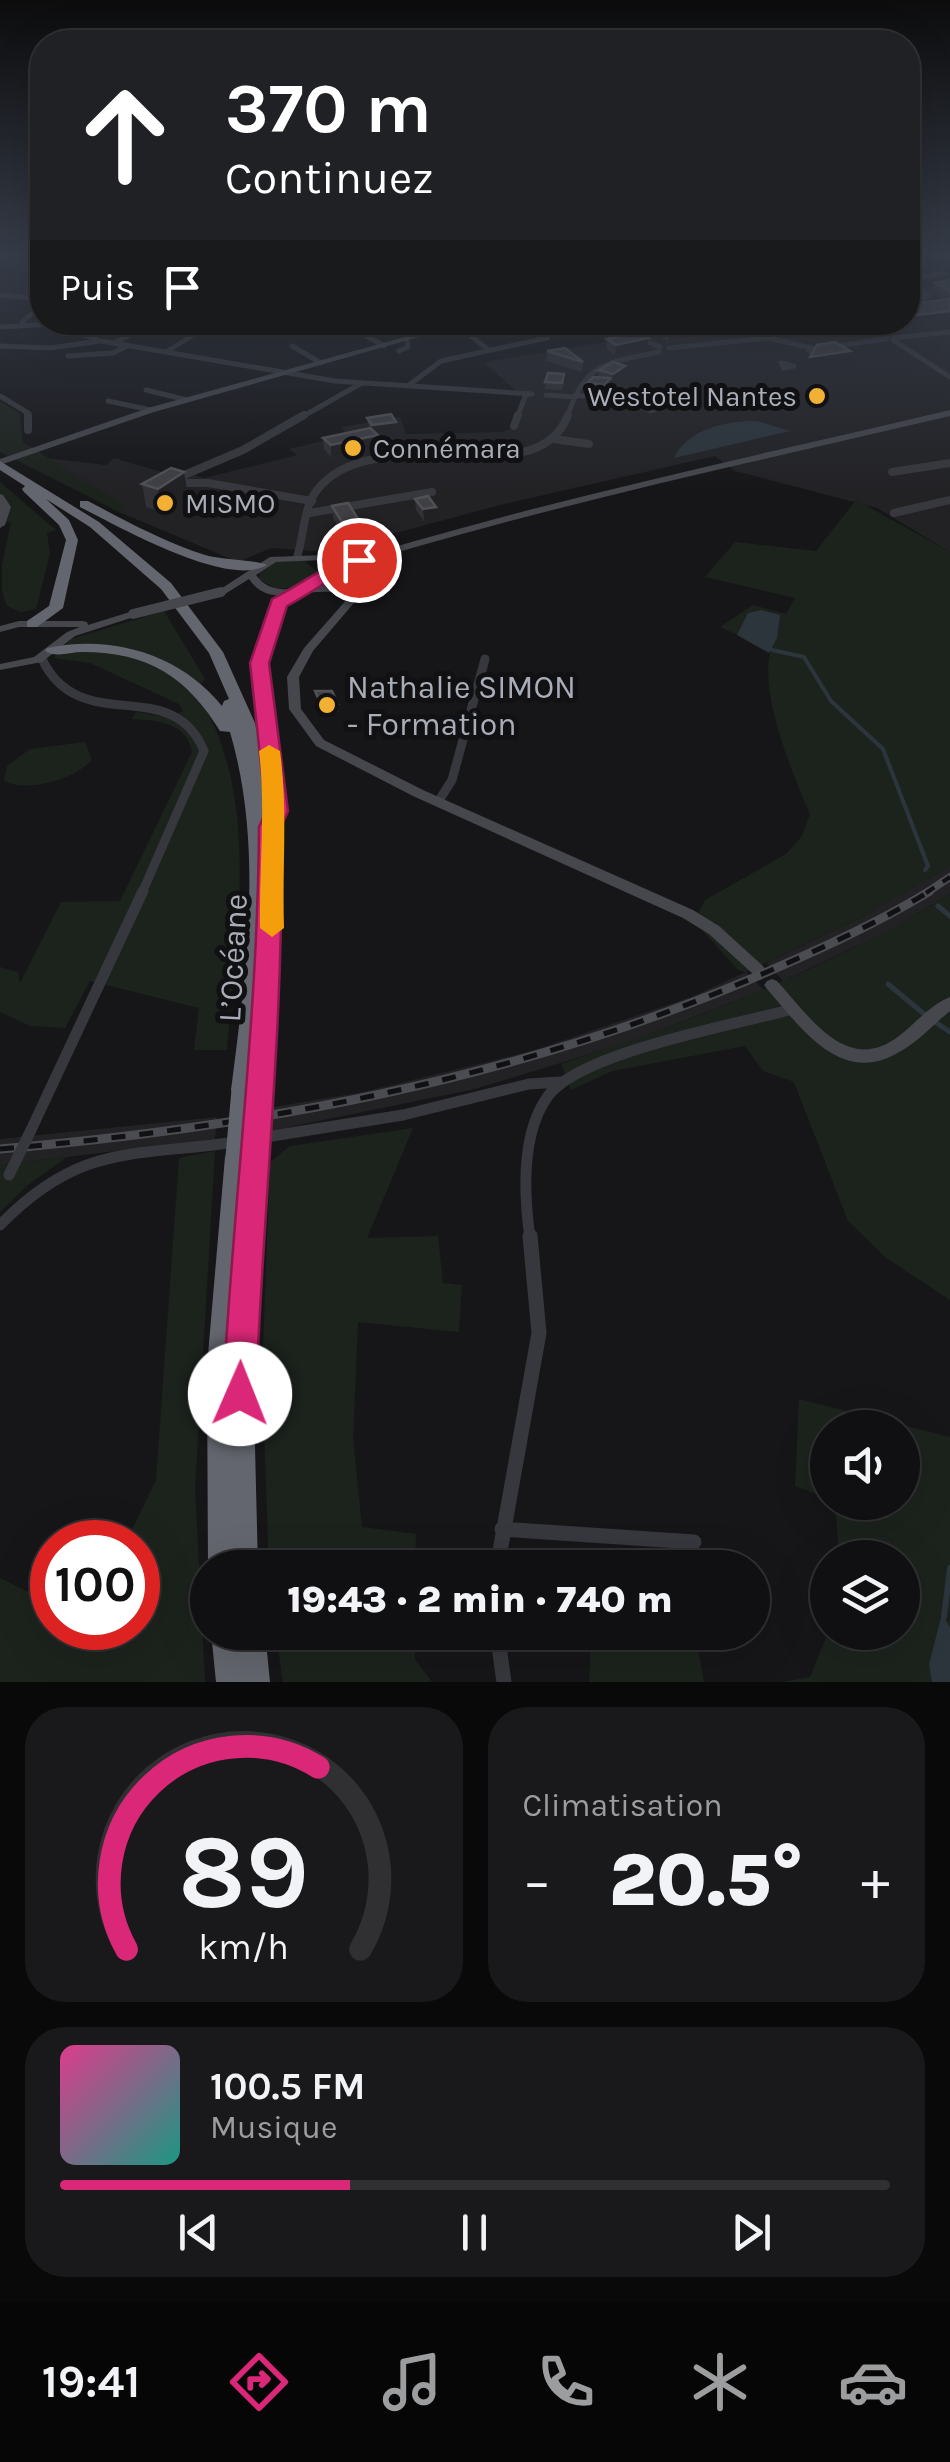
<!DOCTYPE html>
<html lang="fr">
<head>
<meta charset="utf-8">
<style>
	body { margin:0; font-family:Karla,sans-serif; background:#19191b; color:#f1f3f6; height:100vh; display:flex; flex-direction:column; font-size:38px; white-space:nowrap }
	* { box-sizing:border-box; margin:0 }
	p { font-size:32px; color:#9c9d9f }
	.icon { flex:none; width:55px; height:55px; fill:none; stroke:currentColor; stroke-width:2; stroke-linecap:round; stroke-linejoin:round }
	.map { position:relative; height:1682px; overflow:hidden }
	.details { display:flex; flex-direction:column; gap:25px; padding:25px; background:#09090a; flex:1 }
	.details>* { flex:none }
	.banner { position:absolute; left:30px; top:30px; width:890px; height:305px; border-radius:40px; box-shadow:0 10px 40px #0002,0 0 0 2px #303032; background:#202124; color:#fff; overflow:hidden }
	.controls { position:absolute; left:810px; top:1410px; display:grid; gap:20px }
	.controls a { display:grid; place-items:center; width:110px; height:110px; border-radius:50%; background:#101012; box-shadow:0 10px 40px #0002,0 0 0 2px #303032; font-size:50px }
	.speed { position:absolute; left:30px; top:1520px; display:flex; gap:20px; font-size:50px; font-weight:700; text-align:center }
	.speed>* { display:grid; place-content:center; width:130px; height:130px; border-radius:50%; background:#101012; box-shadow:0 10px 40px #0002,0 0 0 2px #303032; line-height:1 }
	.speed .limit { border:15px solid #d22; background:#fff; color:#111 }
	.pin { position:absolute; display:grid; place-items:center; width:85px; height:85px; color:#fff; margin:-42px; border:5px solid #fff; border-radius:50%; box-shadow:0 2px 10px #0007 }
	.me { position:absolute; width:110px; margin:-55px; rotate:1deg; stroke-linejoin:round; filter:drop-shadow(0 0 8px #0008) }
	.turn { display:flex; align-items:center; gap:35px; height:210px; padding:0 30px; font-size:45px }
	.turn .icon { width:130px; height:130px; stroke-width:2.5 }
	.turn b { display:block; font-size:70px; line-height:85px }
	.then { display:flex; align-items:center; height:95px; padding:0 30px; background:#0003; gap:20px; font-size:38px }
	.big { font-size:75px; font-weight:800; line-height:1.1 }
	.details .card { flex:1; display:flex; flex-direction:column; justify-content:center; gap:15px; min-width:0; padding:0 35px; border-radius:40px; background:#19191b }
	.details .dial { align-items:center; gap:0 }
	.dial svg { height:260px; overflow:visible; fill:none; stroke:#303032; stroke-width:7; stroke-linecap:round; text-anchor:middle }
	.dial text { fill:#f1f3f6; stroke:none }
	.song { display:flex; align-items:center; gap:30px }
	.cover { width:120px; height:120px; border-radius:15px; background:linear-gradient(135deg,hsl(330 70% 55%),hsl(170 70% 35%)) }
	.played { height:10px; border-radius:5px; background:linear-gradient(90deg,#db2777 35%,#303032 35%) }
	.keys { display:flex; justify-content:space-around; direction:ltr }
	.heat { display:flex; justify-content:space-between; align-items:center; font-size:55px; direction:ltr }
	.details .tiles { flex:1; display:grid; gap:25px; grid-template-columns:1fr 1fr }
	.card:last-child { grid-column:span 2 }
	.trip { position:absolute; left:190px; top:1550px; width:580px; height:100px; border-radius:50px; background:#101012; box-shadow:0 10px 40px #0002,0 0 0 2px #303032; font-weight:800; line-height:100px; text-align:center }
	.tabs { display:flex; height:160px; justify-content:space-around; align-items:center; background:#060607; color:#9c9d9f }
	.tabs .icon { width:70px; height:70px }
	.tabs .selected { color:#db2777 }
	.tabs b { font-size:45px; color:#f1f3f6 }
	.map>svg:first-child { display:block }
	.built { fill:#222225 }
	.green { fill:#1c231d }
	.water { fill:#2c353c }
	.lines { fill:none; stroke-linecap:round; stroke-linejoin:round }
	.stream-far2 { stroke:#2c353c; stroke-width:4 }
	.stream-far1 { stroke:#2c353c; stroke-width:5 }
	.stream { stroke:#2c353c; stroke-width:6 }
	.street-far4 { stroke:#37383d; stroke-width:5 }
	.street-far3 { stroke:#37383d; stroke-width:8 }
	.street-far2 { stroke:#37383d; stroke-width:9 }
	.street-far1 { stroke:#37383d; stroke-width:11 }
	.street { stroke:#37383d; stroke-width:15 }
	.secondary { fill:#45474d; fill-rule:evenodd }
	.highway { fill:#63666e; fill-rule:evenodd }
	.rail-far1-casing { stroke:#4a4c52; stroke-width:8 }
	.rail-casing { stroke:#4a4c52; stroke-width:9 }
	.rail-far1 { stroke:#111113; stroke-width:4; stroke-dasharray:10; stroke-linecap:butt }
	.rail { stroke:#111113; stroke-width:5; stroke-dasharray:14; stroke-linecap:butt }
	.street-bridge { stroke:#37383d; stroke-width:11 }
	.secondary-bridge { stroke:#45474d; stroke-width:10 }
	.highway-bridge { stroke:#63666e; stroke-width:21 }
	.wall { fill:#323236 }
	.shaded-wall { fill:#212124 }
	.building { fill:#3f3f44; stroke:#4f5156; stroke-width:2.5 }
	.route { fill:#db2777; stroke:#8e194d; stroke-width:2.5 }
	.slow { fill:#f59e0b }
	.poi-dot { fill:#f2b134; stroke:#111113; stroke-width:4 }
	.labels { text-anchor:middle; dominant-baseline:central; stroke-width:10; stroke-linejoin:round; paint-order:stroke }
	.far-poi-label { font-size:28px; fill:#a8adb8; stroke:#111113; text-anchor:start }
	.poi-label { font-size:32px; fill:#a8adb8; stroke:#111113; text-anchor:start }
	.street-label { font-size:32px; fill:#a8adb8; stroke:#111113 }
</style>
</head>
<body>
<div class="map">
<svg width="950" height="1682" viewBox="0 0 950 1682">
	<rect width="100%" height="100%" fill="#161618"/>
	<path class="built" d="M 950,282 L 950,552 L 877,508 L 735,471 L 715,456 L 500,505 L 325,552 L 271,548 L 238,562 L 119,512 L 126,507 L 45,458 L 106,465 L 114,458 L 182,478 L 194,475 L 204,478 L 297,455 L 289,449 L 347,435 L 342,427 L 400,417 L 406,434 L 502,432 L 517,427 L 528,393 L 517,392 L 484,362 L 607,342 L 589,326 L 595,323 L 908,322 L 908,305 L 942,299 L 918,288 Z
		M 950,866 L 950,894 L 882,934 L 783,981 L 766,963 L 864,916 Z
		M 746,972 L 764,990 L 629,1042 L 475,1089 L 270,1131 L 273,1107 L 363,1092 L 532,1051 L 691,997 Z
		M 217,1117 L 215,1139 L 0,1165 L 0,1139 Z"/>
	<path class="green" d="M 0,401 L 20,414 L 23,442 L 127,507 L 119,512 L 0,452 Z
		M 0,482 L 56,530 L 47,533 L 50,553 L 36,609 L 21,612 L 7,606 L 2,592 L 2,565 L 11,522 L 0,522 Z
		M 856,500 L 950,552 L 950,866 L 864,916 L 746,972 L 738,970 L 694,921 L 705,900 L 786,854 L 802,836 L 810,814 C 793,776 758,690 771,650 L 720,627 L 753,605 L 786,614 L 795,598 L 705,577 L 735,542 L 816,551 Z
		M 303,560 L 318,572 L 306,586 L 277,589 L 259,579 L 261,569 L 275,561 Z
		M 164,611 L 205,679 L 194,690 C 263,790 236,936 227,1050 L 194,1050 L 199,1008 L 90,981 L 65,1028 L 30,1026 L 0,1012 L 0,967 L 18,972 L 20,983 L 61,902 L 120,901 L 192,752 C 187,723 158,720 132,719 L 136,712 L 169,717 L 183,711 L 179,704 L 90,663 L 54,658 L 71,639 Z
		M 85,742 L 92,760 C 75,779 27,793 4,781 L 7,766 L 30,749 Z
		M 950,894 L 950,1300 L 885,1257 L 848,1221 L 794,1082 L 763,1071 L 745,1046 L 612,1071 L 571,1090 L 561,1064 C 696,1020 829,969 950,894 Z
		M 413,1128 L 367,1238 L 438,1236 L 443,1283 L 462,1285 L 459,1332 L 358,1322 L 353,1439 L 362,1527 L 416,1534 L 415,1567 L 269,1567 L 262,1374 L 270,1162 L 290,1146 Z
		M 215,1151 L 195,1488 L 205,1682 L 0,1682 L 0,1578 L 52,1603 L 52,1628 L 138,1628 L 138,1542 L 126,1542 L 156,1480 L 179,1158 Z
		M 67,1157 L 28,1185 L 0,1212 L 0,1165 Z
		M 799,1399 L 950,1437 L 950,1682 L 782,1682 L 810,1677 L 828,1633 L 902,1632 L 902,1558 L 839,1557 L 835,1503 L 902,1502 L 902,1428 L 828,1428 L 827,1498 L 795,1486 Z
		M 276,1633 L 415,1633 L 415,1659 L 432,1682 L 283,1682 Z
		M 695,1633 L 704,1682 L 589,1682 L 591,1634 Z"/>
	<path class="water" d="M 757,421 L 790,431 L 674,458 C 687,429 728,420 757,421 Z
		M 761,610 L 780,615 L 777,638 L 769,653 L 737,635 L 748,613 Z
		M 942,1614 L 950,1627 L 950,1682 L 932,1682 L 929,1664 Z"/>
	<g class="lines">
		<path class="stream-far2" d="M 772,650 L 804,657 L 831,701 L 883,749 L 928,866 L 925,870"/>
		<path class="stream-far1" d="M 938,906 L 950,916
			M 888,984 L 923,1013
			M 935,1022 L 950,1032"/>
		<path class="stream" d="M 944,1617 L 950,1568"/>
		<path class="street-far4" d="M 908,269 L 924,264 L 915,256
			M 908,280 L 943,273
			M 908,287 L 929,296 L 908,302
			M 0,295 L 42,299
			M 22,322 L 42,305
			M 343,322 L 384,346
			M 539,322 L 556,335 L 566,334
			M 603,322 L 660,347
			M 865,322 L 887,337
			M 458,325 L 487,349
			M 0,327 L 52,324 L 101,341 L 335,381 L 532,394
			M 353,327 L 372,322
			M 893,338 L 950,332
			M 893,340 L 950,377
			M 116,342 L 132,334 L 138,322
			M 0,346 L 50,348 L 100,341
			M 292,346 L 321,363
			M 808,347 L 819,350 L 809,351 Z
			M 830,347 L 886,339
			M 669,348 L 769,338 L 806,347
			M 399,351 L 408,347 L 407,340
			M 166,352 L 201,330 L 233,322
			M 68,356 L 113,353 L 127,346
			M 781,363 L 794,366 L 784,368 Z
			M 409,385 L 441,361 L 547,338
			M 146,390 L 187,400
			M 546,395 L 575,397
			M 575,395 L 639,403
			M 0,396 L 28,413 L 28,418
			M 108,401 L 151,410
			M 647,401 L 661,407 L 651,411 L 638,406 Z
			M 300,418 L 360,384
			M 517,418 L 526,394
			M 567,418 C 584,362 606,363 659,352"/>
		<path class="street-far3" d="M 28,415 L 28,430
			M 514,426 L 518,415
			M 554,439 L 589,444
			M 892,472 L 950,463
			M 182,476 L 243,450 L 304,415
			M 176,483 L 208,483 L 312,501
			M 310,513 L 432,492
			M 894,513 L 950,500
			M 297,557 C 304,536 303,508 317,490 C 376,415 536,500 568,415"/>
		<path class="street-far2" d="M 42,659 C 80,739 172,672 204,751 L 142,893
			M 438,802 L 452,780 L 485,659"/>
		<path class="street-far1" d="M 31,1130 L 143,891
			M 253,1139 L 403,1115 L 529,1084 L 560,1082
			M 0,1225 C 80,1143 132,1157 236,1142
			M 530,1238 C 524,1195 521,1133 548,1096 C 580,1052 738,1024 793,1009"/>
		<path class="street" d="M 502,1529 L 694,1542
			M 497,1568 L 539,1333 L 530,1236
			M 497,1632 L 504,1682"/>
		<path class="secondary" d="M 459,322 L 472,322 L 154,412 L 0,465 L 0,459 L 148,408 Z
			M 950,410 L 950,416 C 742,465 531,509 327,574 L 359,597 L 313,651 L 299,677 L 301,709 L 324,740 L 423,790 L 693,910 L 719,926 L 763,966 L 766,970 L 763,974 L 753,974 L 709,934 L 683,918 L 413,796 L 316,746 L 289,709 L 287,677 L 304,648 L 348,598 C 317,578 273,615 249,579 L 225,594 L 221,595 L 216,592 L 270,557 L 352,554 L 352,558 L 348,559 L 276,562 L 256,575 C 273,599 303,586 328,585 L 317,576 L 319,570 C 526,504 739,460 950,410 Z
			M 0,494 L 3,495 L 11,507 L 5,525 L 0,528 Z
			M 133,611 L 137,612 L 137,616 L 75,636 L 42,662 L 0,670 L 0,664 L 34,657 L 67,632 L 80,627 L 19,627 L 0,632 L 0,626 L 19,621 L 83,621 L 87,622 L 88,625 Z
			M 772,979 L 777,981 C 810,1017 847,1076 899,1036 C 916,1023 930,1005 950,997 L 950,1011 C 934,1024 919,1041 901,1051 C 842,1088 802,1029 767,989 L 764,985 L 767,981 Z"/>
		<path class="highway" d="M 0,461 L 99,522 L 171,583 L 223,652 L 255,723 L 259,738 C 250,680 246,635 287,589 L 297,589 L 299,592 C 294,598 288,604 283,610 C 252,655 273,724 280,773 L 278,777 L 268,777 C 291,877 277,986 270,1087 L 267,1093 L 259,1096 L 251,1093 L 242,1099 L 234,1096 L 231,1090 C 246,972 264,848 230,732 L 220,731 C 187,677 148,652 83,652 C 69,652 56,658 45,651 L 47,648 C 112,634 180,654 222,706 L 224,701 L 229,699 L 209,653 L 161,589 L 90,527 L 46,499 L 69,520 L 78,540 L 63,608 L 37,627 L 27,627 L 27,621 L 49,606 L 66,540 L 59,525 L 24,492 L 22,489 L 25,486 L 0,470 Z
			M 80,501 L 88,501 C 126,521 164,542 205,555 C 221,560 259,560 267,565 C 228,589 118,526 80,507 Z
			M 253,1145 L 261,1148 L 264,1155 L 253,1365 L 258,1568 L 208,1568 L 207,1366 L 225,1157 L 228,1150 L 236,1147 L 244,1151 Z
			M 211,1632 L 265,1632 L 270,1682 L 216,1682 Z"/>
		<g class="rail-far1-casing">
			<path id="rail-far1" d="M 926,893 L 950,877"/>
		</g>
		<g class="rail-casing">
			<path id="rail" d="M 0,1149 C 257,1127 507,1081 746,981 C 809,954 871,927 930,891"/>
		</g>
		<use href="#rail-far1" class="rail-far1"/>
		<use href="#rail" class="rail"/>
		<path class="street-bridge" d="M 9,1175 L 31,1130"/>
		<path class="secondary-bridge" d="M 133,614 L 221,592"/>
		<path class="highway-bridge" d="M 253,1155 L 259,1087
			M 236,1157 L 242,1090"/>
	</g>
	<path class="wall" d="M 950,280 L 950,299 L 933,289 L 935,283 Z
		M 950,299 L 950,318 L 907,323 L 906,329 L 892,330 L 880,322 L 908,322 Z
		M 655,322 L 694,327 L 693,337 L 668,342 L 655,332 Z
		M 623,333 L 648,338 L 647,348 L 615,355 L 606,349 L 607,339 L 622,336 Z
		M 547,351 L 583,362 L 582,372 L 546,361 Z
		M 599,370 L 624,373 L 612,381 L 610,380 L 609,385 L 605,392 L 587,390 L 587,383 L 598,377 Z
		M 564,381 L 562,390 L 545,389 L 545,382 Z
		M 367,418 L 397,429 L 374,432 L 378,435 L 378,447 L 331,457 L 324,449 L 323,438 L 369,428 Z
		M 142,484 L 188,495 L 162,512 L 146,507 Z
		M 415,499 L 437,519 L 424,521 L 416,510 Z
		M 332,506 L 360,522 L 361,534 L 345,537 L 333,518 Z"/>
	<path class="shaded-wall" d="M 950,311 L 950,318 L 907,323 L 906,329 L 892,330 L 894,324 L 908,322 L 908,316 Z
		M 694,327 L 693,337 L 668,342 L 669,331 Z
		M 648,338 L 647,348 L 615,355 L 616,345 Z
		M 850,351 L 848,362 L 809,368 L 810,357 Z
		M 625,366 L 624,373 L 612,381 L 613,374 Z
		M 396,422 L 397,429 L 372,433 L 372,425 Z
		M 378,435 L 378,447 L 331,457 L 331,445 Z
		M 184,472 L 188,495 L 162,512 L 158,489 Z
		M 436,507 L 437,519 L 424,521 L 423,509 Z
		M 360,522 L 361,534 L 345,537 L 344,525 Z
		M 338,704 L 339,712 L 323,716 L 322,707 Z"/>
	<path class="building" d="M 950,280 L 950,291 L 935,283 Z
		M 950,299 L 950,311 L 908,316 L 908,304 Z
		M 656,322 L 687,322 L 694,327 L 669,331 Z
		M 630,330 L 648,338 L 616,345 L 607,339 L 626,335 L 623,333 Z
		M 835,342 L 850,351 L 810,357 L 817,345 Z
		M 565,348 L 583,362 L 547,351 Z
		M 613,362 L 625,366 L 613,374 L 599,370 Z
		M 548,373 L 564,374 L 562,383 L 545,382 Z
		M 593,377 L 610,378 L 605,385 L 587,383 Z
		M 391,414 L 396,422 L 372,425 L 367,418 Z
		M 370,428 L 378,435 L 331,445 L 323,438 Z
		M 171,468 L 184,472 L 158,489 L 142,484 Z
		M 428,496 L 436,507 L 423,509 L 415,499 Z
		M 348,503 L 360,522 L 344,525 L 332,506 Z
		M 315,691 L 332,691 L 338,704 L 322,707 Z"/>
	<linearGradient id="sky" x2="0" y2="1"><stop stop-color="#0c0c0d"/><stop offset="0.52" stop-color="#363c48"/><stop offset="1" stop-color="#363c48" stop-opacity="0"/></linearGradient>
	<rect width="950" height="491" fill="url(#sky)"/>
	<path class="route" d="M 359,554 L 367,560 L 365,563 C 335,574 315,591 287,606 L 269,663 L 288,811 L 281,827 C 285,1016 263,1205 256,1394 L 251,1406 L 240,1411 L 228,1406 L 223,1394 C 233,1205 258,1016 259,827 L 266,811 L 250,663 L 272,599 C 304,583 325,564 359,554 Z"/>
	<path class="slow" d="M 269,745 L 280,751 C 288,810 282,867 284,928 L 272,937 L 260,928 C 259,867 266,810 259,751 Z"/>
	<g class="poi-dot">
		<circle cx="817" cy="396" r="10"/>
		<circle cx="353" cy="448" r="10"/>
		<circle cx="165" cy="503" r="10"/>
		<circle cx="327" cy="705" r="10"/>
	</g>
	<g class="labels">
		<g class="far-poi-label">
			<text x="797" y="396" text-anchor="end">Westotel Nantes</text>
			<text x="373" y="448">Connémara</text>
			<text x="185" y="503">MISMO</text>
		</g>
		<g class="poi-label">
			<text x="347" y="687">Nathalie SIMON<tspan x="347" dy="37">- Formation</tspan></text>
		</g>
		<g class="street-label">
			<text transform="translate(233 958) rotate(-87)">L’Océane</text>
		</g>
	</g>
</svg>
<div class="controls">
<a><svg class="icon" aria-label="sound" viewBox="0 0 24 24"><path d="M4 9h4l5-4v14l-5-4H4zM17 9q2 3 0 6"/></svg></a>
<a><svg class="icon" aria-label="layers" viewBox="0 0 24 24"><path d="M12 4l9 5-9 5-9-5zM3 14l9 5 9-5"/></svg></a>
</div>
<div class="speed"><div class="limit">100</div></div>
<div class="pin" style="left:359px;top:560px;background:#d93025"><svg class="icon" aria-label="arrive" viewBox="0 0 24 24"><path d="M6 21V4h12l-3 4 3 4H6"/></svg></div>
<svg class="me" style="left:240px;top:1394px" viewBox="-20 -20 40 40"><circle r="19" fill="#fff"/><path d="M0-13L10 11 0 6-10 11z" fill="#db2777"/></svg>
<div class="trip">19:43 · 2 min · 740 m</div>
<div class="banner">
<div class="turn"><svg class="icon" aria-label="ahead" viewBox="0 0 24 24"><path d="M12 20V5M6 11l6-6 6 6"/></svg><div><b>370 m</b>Continuez</div></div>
<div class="then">Puis<svg class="icon" aria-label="arrive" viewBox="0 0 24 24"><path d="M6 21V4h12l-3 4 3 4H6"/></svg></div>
</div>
</div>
<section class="details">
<div class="tiles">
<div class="card dial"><svg viewBox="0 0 100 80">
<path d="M14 69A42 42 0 1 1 86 69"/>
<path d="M14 69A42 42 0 0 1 73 13" stroke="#db2777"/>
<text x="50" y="56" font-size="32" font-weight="700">89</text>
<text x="50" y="72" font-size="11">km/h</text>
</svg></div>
<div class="card"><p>Climatisation</p>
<div class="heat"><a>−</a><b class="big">20.5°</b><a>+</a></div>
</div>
<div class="card">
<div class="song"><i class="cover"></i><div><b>100.5 FM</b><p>Musique</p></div></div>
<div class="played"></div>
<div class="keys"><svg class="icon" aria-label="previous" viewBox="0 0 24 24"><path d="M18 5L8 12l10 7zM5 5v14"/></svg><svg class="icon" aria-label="pause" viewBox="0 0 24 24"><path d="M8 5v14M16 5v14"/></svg><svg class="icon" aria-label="next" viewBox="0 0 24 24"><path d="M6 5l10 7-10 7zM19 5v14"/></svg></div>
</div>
</div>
</section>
<nav class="tabs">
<b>19:41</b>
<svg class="icon selected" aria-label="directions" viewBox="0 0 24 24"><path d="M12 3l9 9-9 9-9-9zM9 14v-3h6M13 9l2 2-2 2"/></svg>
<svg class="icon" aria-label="music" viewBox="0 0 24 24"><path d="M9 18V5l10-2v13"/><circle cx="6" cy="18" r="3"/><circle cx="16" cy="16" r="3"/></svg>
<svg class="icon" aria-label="phone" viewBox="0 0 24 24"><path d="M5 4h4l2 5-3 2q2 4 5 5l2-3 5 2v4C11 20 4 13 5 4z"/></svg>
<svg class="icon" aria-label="climate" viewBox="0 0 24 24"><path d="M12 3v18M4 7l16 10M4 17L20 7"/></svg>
<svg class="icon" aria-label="car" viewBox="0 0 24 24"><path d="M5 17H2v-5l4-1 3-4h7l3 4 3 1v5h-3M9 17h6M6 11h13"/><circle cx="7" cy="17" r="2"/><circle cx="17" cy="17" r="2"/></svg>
</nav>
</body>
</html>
